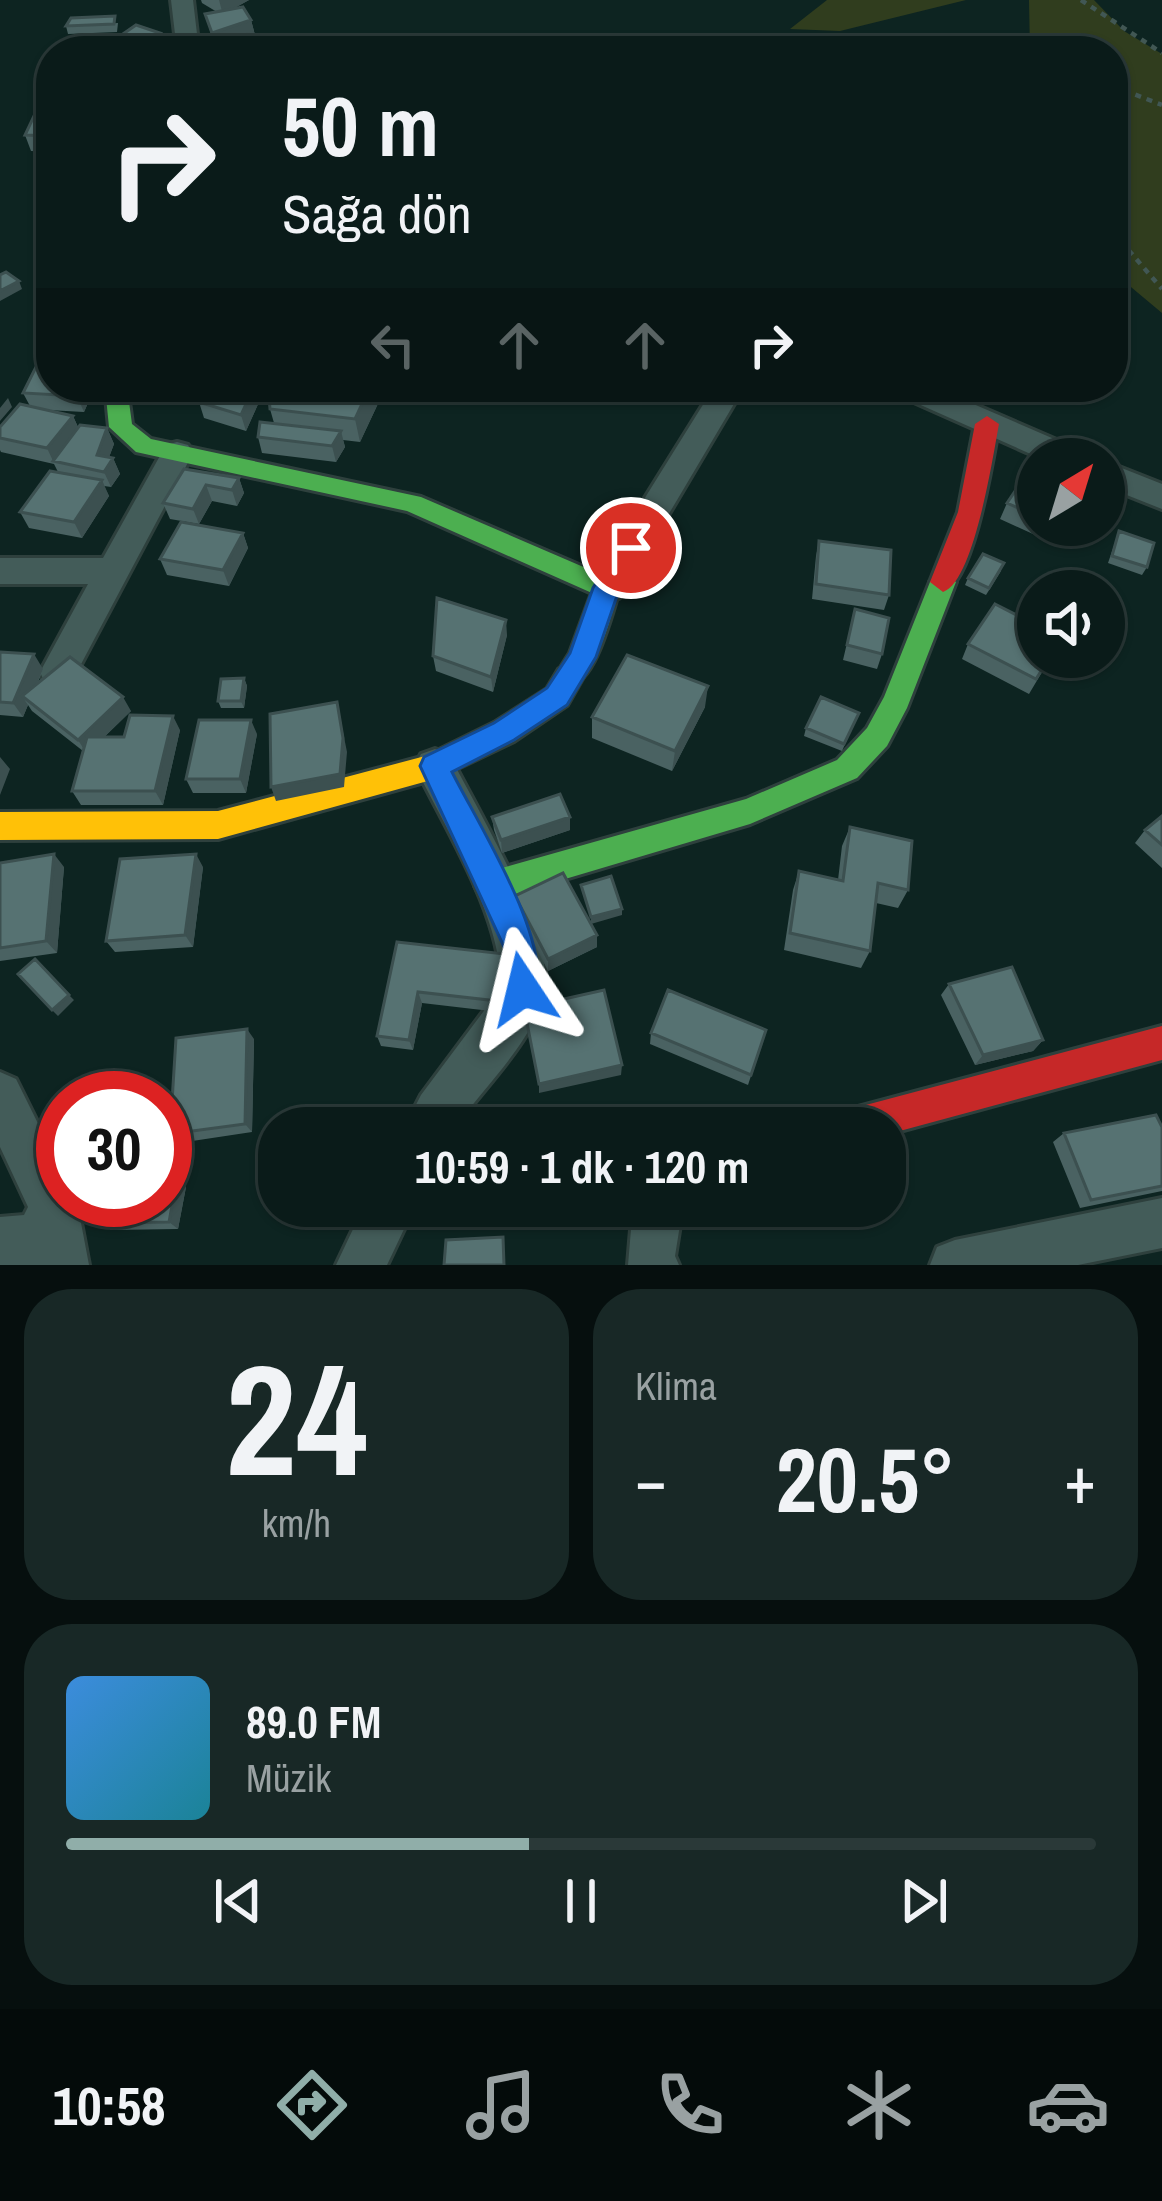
<!DOCTYPE html>
<html lang="tr">
<head>
<meta charset="utf-8">
<style>
	body { margin:0; font-family:"Archivo Narrow",sans-serif; background:#182826; color:#f1f3f6; height:100vh; display:flex; flex-direction:column; font-size:45px; white-space:nowrap }
	* { box-sizing:border-box; margin:0 }
	p { font-size:39px; color:#99a1a2 }
	.icon { flex:none; width:66px; height:66px; fill:none; stroke:currentColor; stroke-width:2; stroke-linecap:round; stroke-linejoin:round }
	.map { position:relative; height:1265px; overflow:hidden }
	.details { display:flex; flex-direction:column; gap:24px; padding:24px; background:#060f0e; flex:1 }
	.details>* { flex:none }
	.guide { position:absolute; left:36px; top:36px; width:1092px; height:366px; border-radius:48px; box-shadow:0 3px 9px #0004,0 0 0 3px #2a3938; background:#0a1b19; color:#f1f3f6; overflow:hidden }
	.needle { width:78px; rotate:38deg }
	.fabs { position:absolute; left:1017px; top:438px; display:grid; gap:24px }
	.fabs a { display:grid; place-items:center; width:108px; height:108px; border-radius:50%; background:#0a1b19; box-shadow:0 3px 9px #0004,0 0 0 3px #2a3938; font-size:60px }
	.speed { position:absolute; left:36px; top:1071px; display:flex; gap:24px; font-size:60px; font-weight:700; text-align:center }
	.speed>* { display:grid; place-content:center; width:156px; height:156px; border-radius:50%; background:#0a1b19; box-shadow:0 3px 9px #0004,0 0 0 3px #2a3938; line-height:1 }
	.speed .limit { border:18px solid #d22; background:#fff; color:#111 }
	.pin { position:absolute; display:grid; place-items:center; width:102px; height:102px; color:#fff; margin:-51px; border:6px solid #fff; border-radius:50%; box-shadow:0 3px 12px #0007 }
	.me { position:absolute; width:132px; margin:-66px; rotate:350deg; stroke-linejoin:round; filter:drop-shadow(0 0 9px #0008) }
	.turn { display:flex; align-items:center; gap:42px; height:252px; padding:0 48px; font-size:54px }
	.turn .icon { width:156px; height:156px; stroke-width:2.5 }
	.turn b { display:block; font-size:84px; line-height:102px }
	.lanes { display:flex; align-items:center; height:114px; padding:0 48px; background:#0003; justify-content:center; gap:60px; direction:ltr }
	.lanes .off { opacity:.35 }
	.big { font-size:90px; font-weight:700; line-height:1.1 }
	.details .widget { flex:1; display:flex; flex-direction:column; justify-content:center; gap:18px; min-width:0; padding:0 42px; border-radius:48px; background:#182826 }
	.details .dial { align-items:center; gap:0 }
	.dial b { font-size:156px; line-height:1 }
	.song { display:flex; align-items:center; gap:36px }
	.cover { width:144px; height:144px; border-radius:18px; background:linear-gradient(135deg,hsl(210 70% 55%),hsl(190 70% 35%)) }
	.played { height:12px; border-radius:6px; background:linear-gradient(90deg,#90aea9 45%,#2a3938 45%) }
	.keys { display:flex; justify-content:space-around; direction:ltr }
	.heat { display:flex; justify-content:space-between; align-items:center; font-size:66px; direction:ltr }
	.details .tiles { flex:1; display:grid; gap:24px; grid-template-columns:1fr 1fr }
	.widget:last-child { grid-column:span 2 }
	.trip { position:absolute; left:258px; top:1107px; width:648px; height:120px; border-radius:48px; background:#0a1b19; box-shadow:0 3px 9px #0004,0 0 0 3px #2a3938; font-weight:700; line-height:120px; text-align:center }
	.tabs { display:flex; height:192px; justify-content:space-around; align-items:center; background:#040b0a; color:#99a1a2 }
	.tabs .icon { width:84px; height:84px }
	.tabs .selected { color:#90aea9 }
	.tabs b { font-size:54px; color:#f1f3f6 }
	.map>svg:first-child { display:block }
	.green { fill:#303d1e }
	.lines { fill:none; stroke-linecap:round; stroke-linejoin:round }
	.street-casing { stroke:#2e403d; stroke-width:6 }
	.fast-casing { stroke:#2e403d; stroke-width:6 }
	.slow-casing { stroke:#2e403d; stroke-width:6 }
	.jam-casing { stroke:#2e403d; stroke-width:6 }
	.path { stroke:#415754; stroke-width:4.5; stroke-dasharray:6 6; stroke-linecap:butt }
	.street { fill:#435c59; fill-rule:evenodd }
	.fast { fill:#4caf50; fill-rule:evenodd }
	.slow { fill:#ffc107; fill-rule:evenodd }
	.jam { fill:#c62828; fill-rule:evenodd }
	.wall { fill:#4a6262 }
	.shaded-wall { fill:#3c5050 }
	.building { fill:#567272; stroke:#3c5050; stroke-width:3 }
	.route { fill:#1a73e8; stroke:#114b97; stroke-width:3 }
</style>
</head>
<body>
<div class="map">
<svg width="1162" height="1265" viewBox="0 0 1162 1265">
	<rect width="100%" height="100%" fill="#0d2421"/>
	<path class="green" d="M 827,0 L 966,0 L 840,31 L 790,29 Z
		M 1029,0 L 1094,0 L 1124,31 L 1162,54 L 1162,313 L 1113,272 L 1113,51 L 1030,51 Z"/>
	<g class="lines">
		<g class="street-casing">
			<path id="street" d="M 171,0 L 193,0 L 199,51 L 177,51 Z
				M 714,387 L 744,387 L 619,598 L 607,602 L 595,598 L 590,588 L 595,578 Z
				M 892,387 L 934,387 L 1082,451 L 1087,459 L 1042,459 L 896,394 Z
				M 177,442 L 188,445 L 193,453 L 71,683 L 58,687 L 45,683 L 40,672 L 88,584 L 0,584 L 0,558 L 103,558 L 166,445 Z
				M 1104,461 L 1162,484 L 1162,509 L 1104,486 Z
				M 435,749 L 449,754 C 474,804 553,935 545,987 C 538,1038 483,1087 455,1128 L 404,1128 L 421,1095 L 501,988 C 502,917 446,830 415,766 L 421,754 Z
				M 0,1072 L 16,1079 L 63,1174 L 63,1200 L 75,1200 L 78,1207 L 89,1265 L 0,1265 L 0,1217 L 24,1215 L 28,1207 L 0,1147 Z
				M 1162,1198 L 1162,1248 L 1078,1265 L 930,1265 L 937,1247 L 955,1240 Z
				M 364,1206 L 415,1206 L 387,1265 L 336,1265 Z
				M 633,1206 L 683,1206 L 675,1256 L 679,1265 L 628,1265 Z"/>
		</g>
		<g class="fast-casing">
			<path id="fast" d="M 105,387 L 127,387 L 132,424 L 151,439 L 421,497 L 616,581 L 620,588 C 611,613 593,697 559,685 L 555,677 L 570,653 L 592,593 L 407,511 L 136,452 L 109,427 Z
				M 943,572 L 956,582 L 907,708 L 887,746 L 857,778 L 750,824 L 491,901 L 480,896 L 475,886 L 480,876 L 491,871 L 746,799 L 837,760 L 867,728 L 884,697 L 930,582 Z"/>
		</g>
		<g class="slow-casing">
			<path id="slow" d="M 569,666 L 579,669 L 583,677 L 567,705 L 514,741 L 435,779 L 218,839 L 0,840 L 0,812 L 218,811 L 429,755 L 494,723 L 547,689 L 559,669 Z"/>
		</g>
		<g class="jam-casing">
			<path id="jam" d="M 987,416 L 999,424 C 993,456 974,582 943,592 L 930,582 L 958,512 L 975,424 Z
				M 1162,1026 L 1162,1060 L 885,1135 L 885,1128 L 829,1128 L 834,1115 L 847,1110 Z"/>
		</g>
		<path class="path" d="M 1081,0 L 1162,53
			M 909,51 L 965,43 L 1020,51
			M 1113,86 L 1162,105
			M 1113,232 L 1162,289"/>
		<use href="#street" class="street"/>
		<use href="#fast" class="fast"/>
		<use href="#slow" class="slow"/>
		<use href="#jam" class="jam"/>
	</g>
	<path class="wall" d="M 201,0 L 249,0 L 234,8 L 251,20 L 255,35 L 264,51 L 216,51 L 205,14 L 217,12 L 202,3 Z
		M 118,23 L 117,32 L 68,34 L 66,26 Z
		M 160,33 L 165,49 L 161,51 L 112,51 L 110,43 Z
		M 51,116 L 51,152 L 31,151 L 25,135 Z
		M 51,387 L 95,387 L 84,412 L 48,410 L 73,416 L 78,427 L 107,428 L 114,444 L 109,457 L 113,458 L 120,474 L 111,487 L 104,486 L 109,496 L 82,538 L 29,528 L 20,512 L 58,472 L 54,464 L 1,452 L 0,450 L 0,427 L 30,406 L 23,393 Z
		M 255,387 L 259,402 L 246,431 L 204,418 L 199,402 Z
		M 383,393 L 360,442 L 343,440 L 345,447 L 336,462 L 262,453 L 258,437 L 274,423 L 270,409 Z
		M 1038,468 L 1038,525 L 1070,525 L 1057,545 L 1000,519 L 1007,503 Z
		M 184,469 L 239,478 L 244,493 L 237,506 L 212,501 L 199,524 L 170,519 L 163,503 Z
		M 1119,531 L 1147,567 L 1142,575 L 1108,563 Z
		M 243,533 L 248,548 L 229,586 L 167,575 L 160,559 Z
		M 819,541 L 889,595 L 884,610 L 812,599 L 816,556 Z
		M 1001,571 L 986,595 L 965,585 L 968,578 Z
		M 1027,592 L 1038,597 L 1038,618 L 1018,608 Z
		M 855,609 L 882,654 L 877,669 L 843,660 Z
		M 507,635 L 493,692 L 436,671 L 433,656 Z
		M 968,644 L 1051,657 L 1029,694 L 962,659 Z
		M 0,652 L 43,669 L 37,685 L 131,711 L 104,737 L 124,737 L 180,730 L 163,805 L 81,805 L 72,791 L 83,751 L 32,711 L 28,705 L 23,717 L 0,715 Z
		M 244,678 L 247,686 L 244,708 L 221,708 L 218,701 Z
		M 705,707 L 672,771 L 592,738 L 592,717 Z
		M 859,713 L 842,751 L 804,736 L 806,728 Z
		M 257,734 L 246,793 L 193,793 L 186,779 Z
		M 1162,816 L 1162,868 L 1135,843 L 1145,830 Z
		M 492,817 L 570,817 L 570,830 L 502,853 L 494,830 Z
		M 850,827 L 908,890 L 898,908 L 876,903 L 870,951 L 861,968 L 784,950 L 793,890 L 799,871 L 838,880 L 842,846 Z
		M 0,863 L 64,867 L 57,953 L 0,961 Z
		M 203,867 L 193,947 L 115,952 L 106,941 Z
		M 515,896 L 597,947 L 548,971 L 516,908 Z
		M 397,942 L 505,954 L 507,965 L 499,1012 L 422,1003 L 413,1050 L 381,1046 L 377,1036 Z
		M 949,984 L 1043,1040 L 1033,1051 L 975,1065 L 941,995 Z
		M 766,1030 L 748,1085 L 650,1044 L 651,1033 Z
		M 254,1039 L 252,1132 L 179,1143 L 170,1134 Z
		M 1162,1127 L 1162,1191 L 1080,1208 L 1053,1142 L 1064,1133 Z
		M 177,1179 L 186,1187 L 178,1229 L 111,1230 L 100,1223 Z"/>
	<path class="shaded-wall" d="M 219,0 L 249,0 L 223,15 Z
		M 251,20 L 255,35 L 214,43 L 215,49 L 212,33 Z
		M 160,33 L 165,49 L 161,51 L 136,51 Z
		M 19,281 L 22,289 L 0,301 L 0,291 Z
		M 81,387 L 95,387 L 84,412 L 77,396 Z
		M 255,387 L 259,402 L 246,431 L 241,415 Z
		M 370,387 L 381,387 L 383,393 L 360,442 L 355,419 Z
		M 8,398 L 12,407 L 0,421 L 0,408 Z
		M 73,416 L 80,432 L 53,461 L 47,448 Z
		M 107,428 L 114,444 L 104,471 L 97,455 Z
		M 341,431 L 345,447 L 336,462 L 332,446 Z
		M 113,458 L 120,474 L 111,487 L 104,472 Z
		M 239,478 L 244,493 L 237,506 L 232,490 Z
		M 102,480 L 109,496 L 82,538 L 74,522 Z
		M 206,485 L 212,501 L 199,524 L 193,509 Z
		M 243,533 L 248,548 L 229,586 L 223,570 Z
		M 506,620 L 507,635 L 493,692 L 491,677 Z
		M 34,654 L 43,669 L 29,702 L 22,696 L 28,705 L 23,717 L 13,703 Z
		M 244,678 L 247,686 L 244,708 L 241,701 Z
		M 708,686 L 705,707 L 672,771 L 675,751 Z
		M 123,697 L 131,711 L 87,754 L 78,740 Z
		M 337,702 L 347,752 L 344,787 L 276,801 L 271,787 Z
		M 173,716 L 180,730 L 163,805 L 155,791 Z
		M 251,720 L 257,734 L 246,793 L 240,779 Z
		M 0,757 L 10,769 L 0,795 Z
		M 570,817 L 570,830 L 502,853 L 501,840 Z
		M 54,854 L 64,867 L 57,953 L 46,941 Z
		M 196,854 L 203,867 L 193,947 L 185,935 Z
		M 622,909 L 622,915 L 591,924 L 591,917 Z
		M 597,935 L 597,947 L 548,971 L 548,959 Z
		M 505,954 L 507,965 L 499,1012 L 498,1001 Z
		M 418,992 L 422,1003 L 413,1050 L 409,1040 Z
		M 69,995 L 74,1000 L 58,1016 L 52,1010 Z
		M 247,1029 L 254,1039 L 252,1132 L 245,1124 Z
		M 1043,1040 L 1033,1051 L 975,1065 L 983,1055 Z
		M 622,1065 L 621,1075 L 539,1093 L 539,1084 Z
		M 177,1179 L 186,1187 L 178,1229 L 169,1222 Z"/>
	<path class="building" d="M 243,7 L 251,20 L 212,33 L 205,14 Z
		M 115,16 L 114,24 L 66,26 L 71,18 Z
		M 136,25 L 160,33 L 136,50 L 110,43 Z
		M 252,33 L 264,51 L 218,51 L 214,43 Z
		M 34,116 L 51,116 L 51,136 L 25,135 Z
		M 6,272 L 19,281 L 0,291 L 0,275 Z
		M 39,361 L 51,361 L 51,387 L 81,387 L 77,396 L 23,393 Z
		M 207,387 L 254,387 L 241,415 L 199,402 Z
		M 268,387 L 370,387 L 355,419 L 270,409 Z
		M 20,404 L 73,416 L 47,448 L 0,438 L 0,427 Z
		M 260,422 L 341,431 L 332,446 L 258,437 Z
		M 80,425 L 107,428 L 97,455 L 113,458 L 104,472 L 53,461 Z
		M 1032,466 L 1038,468 L 1038,517 L 1007,503 Z
		M 184,469 L 239,478 L 232,490 L 206,485 L 193,509 L 163,503 Z
		M 50,471 L 102,480 L 74,522 L 20,512 Z
		M 181,522 L 243,533 L 223,570 L 160,559 Z
		M 1119,531 L 1154,543 L 1147,567 L 1112,556 Z
		M 819,541 L 891,550 L 889,595 L 816,584 Z
		M 983,554 L 1004,563 L 989,588 L 968,578 Z
		M 1027,592 L 1038,597 L 1038,608 L 1022,600 Z
		M 437,598 L 506,620 L 491,677 L 433,656 Z
		M 995,604 L 1038,626 L 1038,657 L 1050,657 L 1036,679 L 968,644 Z
		M 855,609 L 889,618 L 882,654 L 847,645 Z
		M 0,652 L 34,654 L 13,703 L 0,702 Z
		M 627,655 L 708,686 L 675,751 L 592,717 Z
		M 70,657 L 123,697 L 78,740 L 22,696 Z
		M 244,678 L 241,701 L 218,701 L 221,679 Z
		M 821,697 L 859,713 L 844,744 L 806,728 Z
		M 337,702 L 343,738 L 340,774 L 271,787 L 270,714 Z
		M 130,715 L 173,716 L 155,791 L 72,791 L 87,737 L 124,737 Z
		M 199,720 L 251,720 L 240,779 L 186,779 Z
		M 560,794 L 570,817 L 501,840 L 492,817 Z
		M 1162,816 L 1162,845 L 1145,830 Z
		M 850,827 L 912,841 L 908,890 L 878,883 L 870,951 L 790,933 L 799,871 L 843,881 Z
		M 54,854 L 46,941 L 0,948 L 0,863 Z
		M 196,854 L 185,935 L 106,941 L 120,859 Z
		M 563,873 L 597,935 L 548,959 L 515,896 Z
		M 611,876 L 622,909 L 591,917 L 581,885 Z
		M 397,942 L 505,954 L 498,1001 L 418,992 L 409,1040 L 377,1036 Z
		M 35,959 L 69,995 L 52,1010 L 18,974 Z
		M 1012,967 L 1043,1040 L 983,1055 L 949,984 Z
		M 604,990 L 622,1065 L 539,1084 L 524,1008 Z
		M 668,990 L 766,1030 L 751,1075 L 651,1033 Z
		M 247,1029 L 245,1124 L 170,1134 L 176,1038 Z
		M 1156,1115 L 1162,1127 L 1162,1186 L 1091,1200 L 1064,1133 Z
		M 177,1179 L 169,1222 L 100,1223 L 105,1200 L 165,1200 L 165,1180 Z
		M 503,1237 L 504,1265 L 444,1265 L 446,1240 Z"/>
	<path class="route" d="M 631,538 L 644,548 L 619,590 L 596,657 L 567,705 L 514,740 L 452,772 C 478,824 557,947 534,1001 L 523,1006 L 511,1001 L 505,949 L 420,766 L 424,757 L 494,723 L 547,688 L 570,653 L 593,588 L 622,541 Z"/>
</svg>
<div class="fabs">
<a><svg class="needle" viewBox="-14 -14 28 28"><path d="M0-13l5 13h-10z" fill="#e53935"/><path d="M0 13l5-13h-10z" fill="#99a1a2"/></svg></a>
<a><svg class="icon" aria-label="sound" viewBox="0 0 24 24"><path d="M4 9h4l5-4v14l-5-4H4zM17 9q2 3 0 6"/></svg></a>
</div>
<div class="speed"><div class="limit">30</div></div>
<div class="pin" style="left:631px;top:548px;background:#d93025"><svg class="icon" aria-label="arrive" viewBox="0 0 24 24"><path d="M6 21V4h12l-3 4 3 4H6"/></svg></div>
<svg class="me" style="left:523px;top:989px" viewBox="-20 -20 40 40"><path d="M0-17L14 15 0 8-14 15z" fill="#1a73e8" stroke="#fff" stroke-width="4"/></svg>
<div class="trip">10:59 · 1 dk · 120 m</div>
<div class="guide">
<div class="turn"><svg class="icon" aria-label="right" viewBox="0 0 24 24"><path d="M7 20v-9h11M14 6l5 5-5 5"/></svg><div><b>50 m</b>Sağa dön</div></div>
<div class="lanes"><svg class="icon off" aria-label="left" viewBox="0 0 24 24"><path d="M17 20v-9H6M10 6l-5 5 5 5"/></svg><svg class="icon off" aria-label="ahead" viewBox="0 0 24 24"><path d="M12 20V5M6 11l6-6 6 6"/></svg><svg class="icon off" aria-label="ahead" viewBox="0 0 24 24"><path d="M12 20V5M6 11l6-6 6 6"/></svg><svg class="icon" aria-label="right" viewBox="0 0 24 24"><path d="M7 20v-9h11M14 6l5 5-5 5"/></svg></div>
</div>
</div>
<section class="details">
<div class="tiles">
<div class="widget dial"><b>24</b><p>km/h</p></div>
<div class="widget"><p>Klima</p>
<div class="heat"><a>−</a><b class="big">20.5°</b><a>+</a></div>
</div>
<div class="widget">
<div class="song"><i class="cover"></i><div><b>89.0 FM</b><p>Müzik</p></div></div>
<div class="played"></div>
<div class="keys"><svg class="icon" aria-label="previous" viewBox="0 0 24 24"><path d="M18 5L8 12l10 7zM5 5v14"/></svg><svg class="icon" aria-label="pause" viewBox="0 0 24 24"><path d="M8 5v14M16 5v14"/></svg><svg class="icon" aria-label="next" viewBox="0 0 24 24"><path d="M6 5l10 7-10 7zM19 5v14"/></svg></div>
</div>
</div>
</section>
<nav class="tabs">
<b>10:58</b>
<svg class="icon selected" aria-label="directions" viewBox="0 0 24 24"><path d="M12 3l9 9-9 9-9-9zM9 14v-3h6M13 9l2 2-2 2"/></svg>
<svg class="icon" aria-label="music" viewBox="0 0 24 24"><path d="M9 18V5l10-2v13"/><circle cx="6" cy="18" r="3"/><circle cx="16" cy="16" r="3"/></svg>
<svg class="icon" aria-label="phone" viewBox="0 0 24 24"><path d="M5 4h4l2 5-3 2q2 4 5 5l2-3 5 2v4C11 20 4 13 5 4z"/></svg>
<svg class="icon" aria-label="climate" viewBox="0 0 24 24"><path d="M12 3v18M4 7l16 10M4 17L20 7"/></svg>
<svg class="icon" aria-label="car" viewBox="0 0 24 24"><path d="M5 17H2v-5l4-1 3-4h7l3 4 3 1v5h-3M9 17h6M6 11h13"/><circle cx="7" cy="17" r="2"/><circle cx="17" cy="17" r="2"/></svg>
</nav>
</body>
</html>
